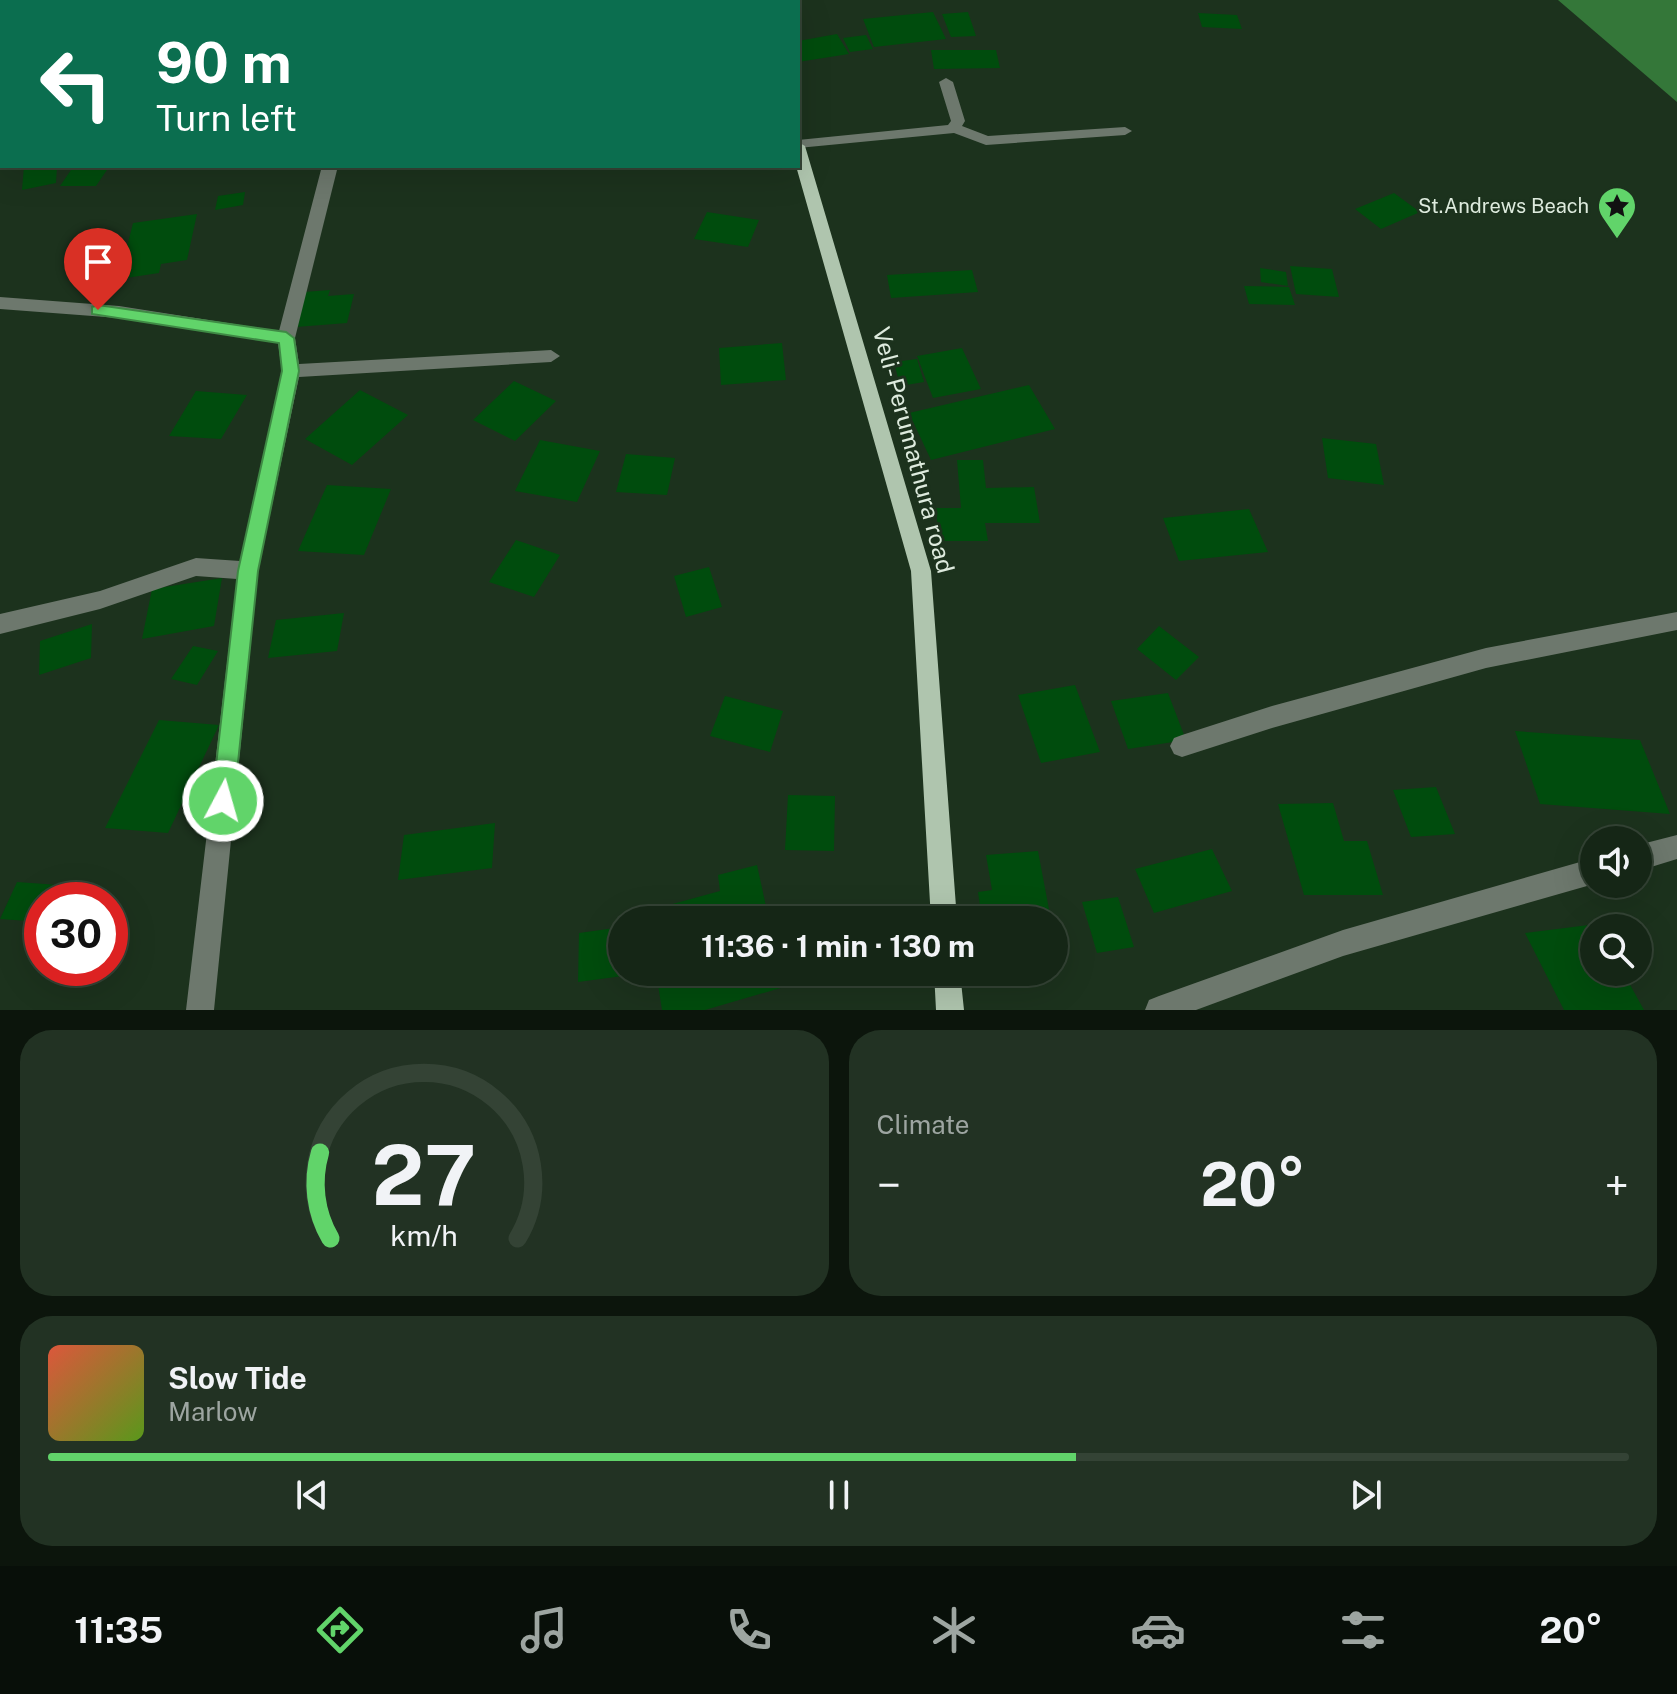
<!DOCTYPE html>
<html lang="en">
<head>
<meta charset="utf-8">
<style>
	body { margin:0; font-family:"Public Sans",sans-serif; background:#223223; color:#f1f3f6; height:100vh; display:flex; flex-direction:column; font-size:30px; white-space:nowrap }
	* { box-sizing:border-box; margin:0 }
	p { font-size:26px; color:#9da5a1 }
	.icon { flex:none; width:44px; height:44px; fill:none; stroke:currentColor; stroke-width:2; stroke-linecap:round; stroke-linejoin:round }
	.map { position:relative; height:1010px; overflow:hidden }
	.side { display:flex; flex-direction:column; gap:20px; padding:20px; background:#0c150c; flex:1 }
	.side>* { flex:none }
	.hud { position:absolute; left:0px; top:0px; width:800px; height:168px; box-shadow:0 8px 32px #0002,0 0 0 2px #344335; background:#0b6e4f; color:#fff; overflow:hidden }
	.buttons { position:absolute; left:1580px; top:826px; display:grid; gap:16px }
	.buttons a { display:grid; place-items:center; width:72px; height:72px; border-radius:50%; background:#152616; box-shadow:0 8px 32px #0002,0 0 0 2px #344335; font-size:40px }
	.speed { position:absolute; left:24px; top:882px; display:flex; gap:16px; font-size:40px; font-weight:700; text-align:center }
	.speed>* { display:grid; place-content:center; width:104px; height:104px; border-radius:50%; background:#152616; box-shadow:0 8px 32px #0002,0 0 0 2px #344335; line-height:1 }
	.speed .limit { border:12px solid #d22; background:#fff; color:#111 }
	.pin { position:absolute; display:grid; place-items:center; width:68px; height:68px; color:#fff; margin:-82px -34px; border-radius:50% 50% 50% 0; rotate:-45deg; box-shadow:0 0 8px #0007 }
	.pin .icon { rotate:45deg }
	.me { position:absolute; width:88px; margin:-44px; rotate:6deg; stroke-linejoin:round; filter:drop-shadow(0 0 6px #0008) }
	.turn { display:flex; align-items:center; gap:28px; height:168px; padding:0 24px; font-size:36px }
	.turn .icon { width:104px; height:104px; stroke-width:2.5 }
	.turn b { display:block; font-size:56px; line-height:68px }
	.big { font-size:60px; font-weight:700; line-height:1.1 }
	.side .widget { flex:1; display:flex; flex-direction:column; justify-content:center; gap:12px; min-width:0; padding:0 28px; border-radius:32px; background:#223223 }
	.side .dial { align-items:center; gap:0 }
	.dial svg { height:208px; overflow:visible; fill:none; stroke:#344335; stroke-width:7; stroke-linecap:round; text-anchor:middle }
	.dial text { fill:#f1f3f6; stroke:none }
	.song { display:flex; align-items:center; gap:24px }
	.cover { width:96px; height:96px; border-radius:12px; background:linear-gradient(135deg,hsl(10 70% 55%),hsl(90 70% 35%)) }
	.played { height:8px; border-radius:4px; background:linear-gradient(90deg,#61d46a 65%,#344335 65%) }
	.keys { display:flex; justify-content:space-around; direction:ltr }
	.heat { display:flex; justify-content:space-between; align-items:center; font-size:44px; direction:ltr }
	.side .tiles { flex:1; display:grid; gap:20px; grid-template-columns:1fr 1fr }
	.widget:last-child { grid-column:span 2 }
	.trip { position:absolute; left:608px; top:906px; width:460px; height:80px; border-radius:40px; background:#152616; box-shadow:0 8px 32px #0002,0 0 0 2px #344335; font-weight:700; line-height:80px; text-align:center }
	.dock { display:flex; height:128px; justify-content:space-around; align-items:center; background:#080f09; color:#9da5a1 }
	.dock .icon { width:56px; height:56px }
	.dock .selected { color:#61d46a }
	.dock b { font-size:36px; color:#f1f3f6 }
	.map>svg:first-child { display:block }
	.water { fill:#347739 }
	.building { fill:#004c0d }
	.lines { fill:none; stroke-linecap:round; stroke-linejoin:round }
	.minor { fill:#6d786d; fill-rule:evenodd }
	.major { fill:#afc5ae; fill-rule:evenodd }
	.route { fill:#61d46a; stroke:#3f8a45; stroke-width:2 }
	.labels { text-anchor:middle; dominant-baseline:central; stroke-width:6; stroke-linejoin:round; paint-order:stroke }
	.far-poi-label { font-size:20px; fill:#deebde; stroke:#1c321d; text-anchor:end }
	.street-label { font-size:24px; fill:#deebde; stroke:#1c321d }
</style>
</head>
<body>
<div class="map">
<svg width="1677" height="1010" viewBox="0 0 1677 1010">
	<rect width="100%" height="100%" fill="#1c321d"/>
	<path class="water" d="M 1558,0 L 1677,0 L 1677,102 Z"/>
	<path class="building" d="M 933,12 L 946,39 L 874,47 L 863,19 Z
		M 968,12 L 976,36 L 951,37 L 942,14 Z
		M 1198,13 L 1237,15 L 1242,29 L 1202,27 Z
		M 837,34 L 849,54 L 798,62 L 798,41 Z
		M 866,35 L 873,49 L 850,52 L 843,38 Z
		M 931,50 L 996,50 L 1000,68 L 934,69 Z
		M 24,166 L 57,166 L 56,183 L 22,190 Z
		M 73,167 L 109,167 L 96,186 L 60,186 Z
		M 245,192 L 243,205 L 215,210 L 218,196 Z
		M 1394,193 L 1420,212 L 1381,229 L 1355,209 Z
		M 707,212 L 759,220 L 748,247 L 694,239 Z
		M 197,214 L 187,260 L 161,264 L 159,273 L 119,279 L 133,223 Z
		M 1290,266 L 1332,269 L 1339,297 L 1296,294 Z
		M 1260,268 L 1286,272 L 1288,286 L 1261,282 Z
		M 972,270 L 978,292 L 891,298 L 887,275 Z
		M 1244,286 L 1289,287 L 1295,305 L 1249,304 Z
		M 330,290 L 328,296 L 354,294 L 347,323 L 296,327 L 304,292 Z
		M 782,343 L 786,380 L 721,385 L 719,348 Z
		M 962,348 L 981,389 L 933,398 L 917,356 Z
		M 917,359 L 924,382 L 900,386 L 894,362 Z
		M 514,381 L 556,401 L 515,441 L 473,420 Z
		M 1029,385 L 1055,429 L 931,460 L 909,413 Z
		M 360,390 L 408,415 L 352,465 L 305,439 Z
		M 196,391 L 247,395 L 221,439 L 169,436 Z
		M 1322,438 L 1376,444 L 1384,485 L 1328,478 Z
		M 540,440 L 600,451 L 577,502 L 515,491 Z
		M 626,454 L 675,458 L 667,495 L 616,492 Z
		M 957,460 L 983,460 L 986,488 L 1034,487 L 1040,523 L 985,523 L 988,541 L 939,541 L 936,508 L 961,508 Z
		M 327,485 L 391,489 L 364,555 L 298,551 Z
		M 1249,509 L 1268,552 L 1179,561 L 1163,518 Z
		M 516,540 L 560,555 L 534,597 L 489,582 Z
		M 709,567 L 722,607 L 686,617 L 674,576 Z
		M 222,578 L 214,626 L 142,639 L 152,589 Z
		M 344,613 L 337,651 L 268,658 L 276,620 Z
		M 92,624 L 91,658 L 39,675 L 40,641 Z
		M 1159,626 L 1199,657 L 1176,680 L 1137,649 Z
		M 193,646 L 218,651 L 197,685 L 171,679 Z
		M 1075,685 L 1100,752 L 1041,763 L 1018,695 Z
		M 1168,693 L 1186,740 L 1128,749 L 1111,701 Z
		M 725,696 L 783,711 L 770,752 L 710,736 Z
		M 159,720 L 219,725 L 168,833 L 105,828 Z
		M 1515,731 L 1640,740 L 1670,814 L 1540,804 Z
		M 1436,787 L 1455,834 L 1411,837 L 1393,790 Z
		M 788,795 L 835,796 L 834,851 L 785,850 Z
		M 1333,803 L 1344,841 L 1367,841 L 1383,895 L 1304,895 L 1278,804 Z
		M 495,823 L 492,868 L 398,880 L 404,835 Z
		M 1212,849 L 1232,891 L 1154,913 L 1135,869 Z
		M 1038,851 L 1051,920 L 982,920 L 978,892 L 992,890 L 986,855 Z
		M 757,865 L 769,920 L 648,920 L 647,911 L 720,891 L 718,875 Z
		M 17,882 L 100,888 L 95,900 L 42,900 L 42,922 L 0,919 Z
		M 1118,897 L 1134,947 L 1097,953 L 1082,902 Z
		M 1597,924 L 1599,928 L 1594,928 L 1594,972 L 1623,972 L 1644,1010 L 1564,1010 L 1525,933 Z
		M 622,927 L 622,972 L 638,974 L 578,982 L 579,933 Z
		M 656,972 L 781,972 L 784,987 L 705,1010 L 662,1010 Z"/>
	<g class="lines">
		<path class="minor" d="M 0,43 L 2,43 L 2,51 L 0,51 Z
			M 946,78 L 953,82 L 965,121 L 962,126 L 988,136 L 1125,127 L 1132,131 L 1125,135 L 986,145 L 954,133 L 798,148 L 798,140 L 948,125 L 951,121 L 939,82 Z
			M 0,118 L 2,118 L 2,126 L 0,126 Z
			M 322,166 L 338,166 L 295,338 L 299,364 L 551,350 L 560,356 L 551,362 L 299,377 L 258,571 L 214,1010 L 186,1010 L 237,579 L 196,576 L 100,609 L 0,634 L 0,614 L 100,591 L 196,558 L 240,561 L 282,371 L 278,343 L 119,318 L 0,309 L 0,297 L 119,306 L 279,331 Z
			M 1677,612 L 1677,630 L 1486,668 L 1272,728 L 1182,757 L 1174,754 L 1170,746 L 1174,738 L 1182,735 L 1272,706 L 1486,648 Z
			M 1677,835 L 1677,859 L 1638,871 L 1638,845 Z
			M 1594,858 L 1594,884 L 1343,956 L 1196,1010 L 1145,1010 L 1149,1000 L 1159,996 L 1343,930 Z"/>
		<path class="major" d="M 747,0 L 759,0 L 760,2 L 748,2 Z
			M 798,142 L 805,146 L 931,571 L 957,920 L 931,920 L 911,571 L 796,166 Z
			M 934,972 L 960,972 L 964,1010 L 936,1010 Z"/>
	</g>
	<path class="route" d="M 98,305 L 286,332 L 294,338 L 299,371 L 258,571 L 234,801 L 230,809 L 223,812 L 215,809 L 212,801 L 238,571 L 282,371 L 279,343 L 92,314 L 92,307 Z"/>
	<defs>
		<g id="sight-pin" transform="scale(2)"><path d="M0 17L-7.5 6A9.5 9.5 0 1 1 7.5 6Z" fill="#61d46a" stroke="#1c321d"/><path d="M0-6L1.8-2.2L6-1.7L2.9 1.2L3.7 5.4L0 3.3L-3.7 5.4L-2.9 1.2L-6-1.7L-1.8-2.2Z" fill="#111"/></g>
	</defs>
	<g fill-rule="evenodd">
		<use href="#sight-pin" x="1617" y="206"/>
	</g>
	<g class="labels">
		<g class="far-poi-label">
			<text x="1589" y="206">St.Andrews Beach</text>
		</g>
		<g class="street-label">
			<text transform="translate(914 450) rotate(75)">Veli- Perumathura road</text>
		</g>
	</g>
</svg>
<div class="buttons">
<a><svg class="icon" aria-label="sound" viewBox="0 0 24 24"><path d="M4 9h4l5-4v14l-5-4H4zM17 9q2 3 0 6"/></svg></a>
<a><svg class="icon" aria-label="search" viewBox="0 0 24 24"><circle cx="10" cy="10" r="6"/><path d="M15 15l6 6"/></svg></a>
</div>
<div class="speed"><div class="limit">30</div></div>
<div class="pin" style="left:98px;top:310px;background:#d93025"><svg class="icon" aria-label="arrive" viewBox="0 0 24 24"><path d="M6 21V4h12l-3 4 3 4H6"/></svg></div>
<svg class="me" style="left:223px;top:801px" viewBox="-20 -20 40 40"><circle r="17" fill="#61d46a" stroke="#fff" stroke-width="3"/><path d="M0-11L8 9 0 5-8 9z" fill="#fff"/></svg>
<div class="trip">11:36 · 1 min · 130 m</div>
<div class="hud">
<div class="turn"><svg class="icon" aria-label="left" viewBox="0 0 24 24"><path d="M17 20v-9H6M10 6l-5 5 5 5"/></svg><div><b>90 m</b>Turn left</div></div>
</div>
</div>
<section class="side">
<div class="tiles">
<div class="widget dial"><svg viewBox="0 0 100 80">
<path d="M14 69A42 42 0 1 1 86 69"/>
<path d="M14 69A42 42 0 0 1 10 36" stroke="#61d46a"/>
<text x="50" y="56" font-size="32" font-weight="700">27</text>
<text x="50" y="72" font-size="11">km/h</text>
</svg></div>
<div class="widget"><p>Climate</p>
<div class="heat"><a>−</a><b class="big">20°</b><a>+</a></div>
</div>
<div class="widget">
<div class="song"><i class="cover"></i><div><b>Slow Tide</b><p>Marlow</p></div></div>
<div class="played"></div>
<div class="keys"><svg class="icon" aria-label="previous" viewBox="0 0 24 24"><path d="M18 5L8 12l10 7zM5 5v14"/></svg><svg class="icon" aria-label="pause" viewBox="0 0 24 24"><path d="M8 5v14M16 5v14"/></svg><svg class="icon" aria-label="next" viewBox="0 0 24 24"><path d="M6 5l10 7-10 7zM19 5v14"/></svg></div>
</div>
</div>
</section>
<nav class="dock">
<b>11:35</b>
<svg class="icon selected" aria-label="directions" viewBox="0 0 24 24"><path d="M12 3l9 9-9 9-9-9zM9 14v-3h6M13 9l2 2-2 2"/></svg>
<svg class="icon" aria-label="music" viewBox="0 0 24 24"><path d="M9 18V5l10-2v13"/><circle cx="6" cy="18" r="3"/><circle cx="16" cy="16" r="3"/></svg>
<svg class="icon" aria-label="phone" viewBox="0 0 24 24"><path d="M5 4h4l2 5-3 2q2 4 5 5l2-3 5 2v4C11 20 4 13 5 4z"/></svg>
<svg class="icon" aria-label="climate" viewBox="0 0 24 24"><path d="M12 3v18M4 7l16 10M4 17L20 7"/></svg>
<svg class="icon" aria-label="car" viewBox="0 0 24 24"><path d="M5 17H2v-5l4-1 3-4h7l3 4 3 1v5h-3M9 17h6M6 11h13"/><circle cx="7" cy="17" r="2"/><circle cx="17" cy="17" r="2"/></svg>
<svg class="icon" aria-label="filters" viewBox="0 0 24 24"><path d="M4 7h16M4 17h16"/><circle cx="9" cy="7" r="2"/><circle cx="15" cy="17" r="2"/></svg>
<b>20°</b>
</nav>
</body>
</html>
